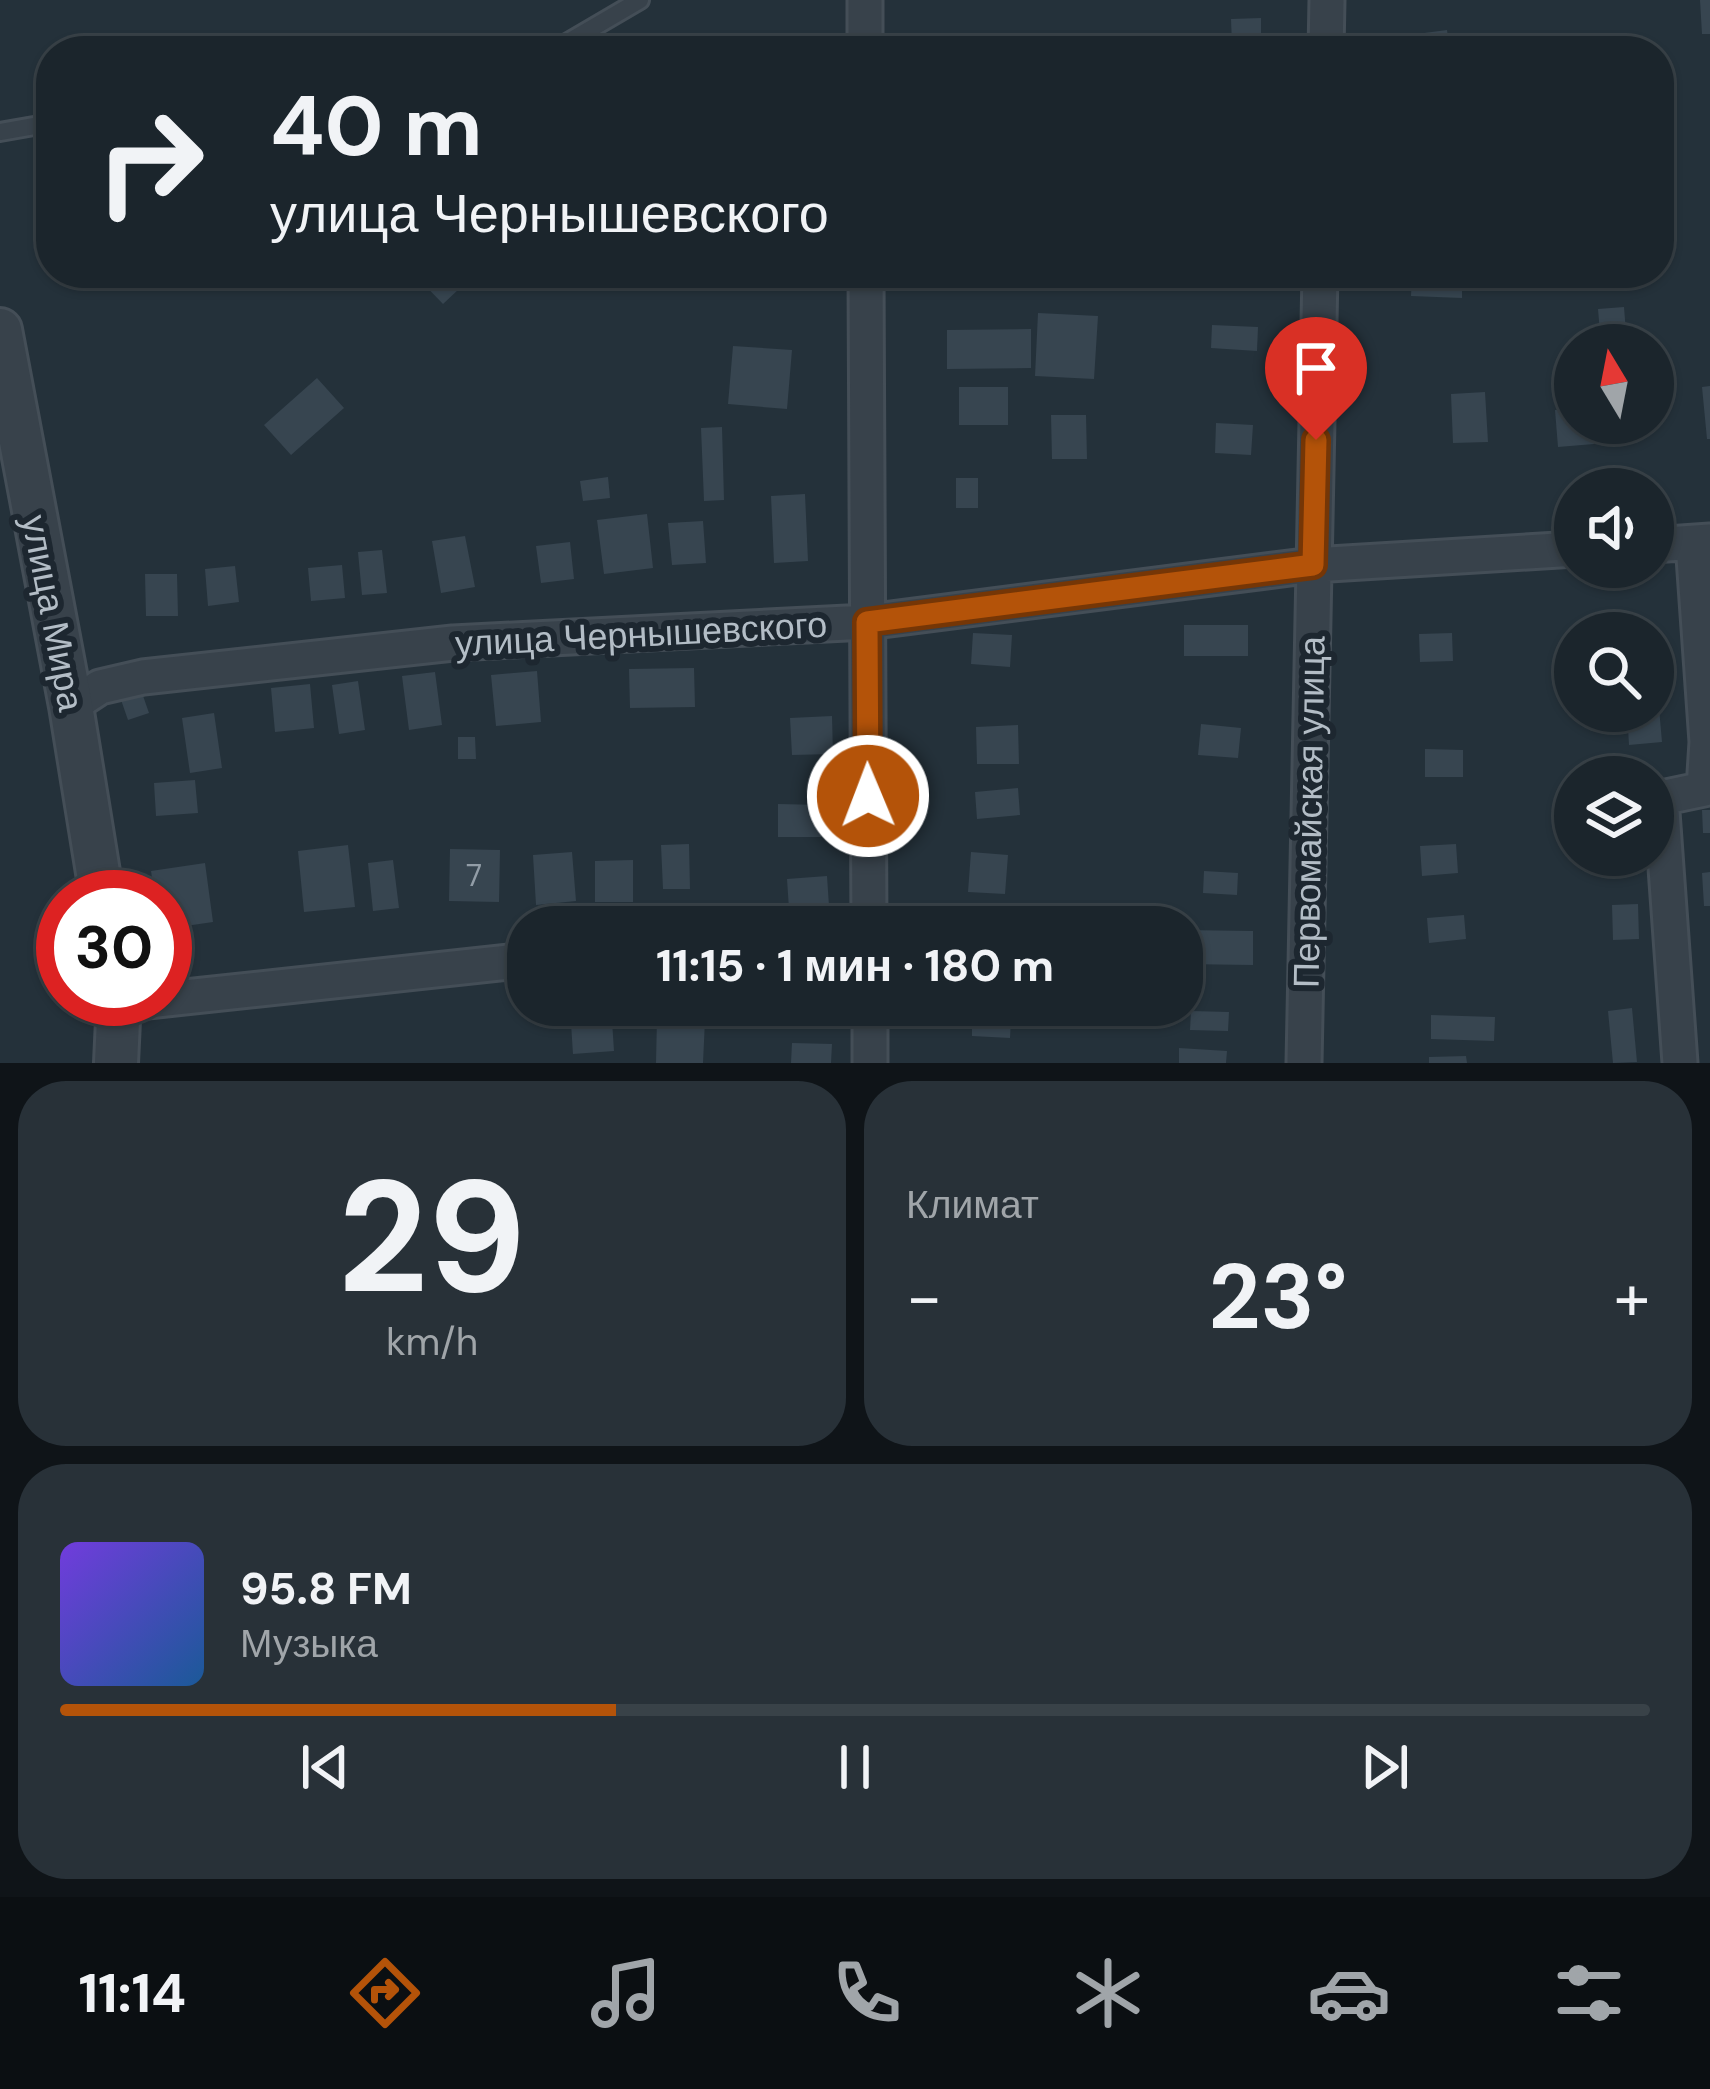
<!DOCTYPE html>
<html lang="ru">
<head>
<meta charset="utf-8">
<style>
	body { margin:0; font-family:"DM Sans",sans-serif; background:#283138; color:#f1f3f6; height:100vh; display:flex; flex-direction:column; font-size:45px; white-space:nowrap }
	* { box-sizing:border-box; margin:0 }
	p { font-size:39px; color:#a0a5a9 }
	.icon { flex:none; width:66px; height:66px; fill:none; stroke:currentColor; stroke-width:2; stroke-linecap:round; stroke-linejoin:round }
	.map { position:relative; height:1063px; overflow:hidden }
	.sheet { display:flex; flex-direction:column; gap:18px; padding:18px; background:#0f1418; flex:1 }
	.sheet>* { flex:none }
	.hud { position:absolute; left:36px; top:36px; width:1638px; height:252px; border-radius:48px; box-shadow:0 3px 9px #0004,0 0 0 3px #394248; background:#1b252c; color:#f1f3f6; overflow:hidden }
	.needle { width:78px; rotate:350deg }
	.fabs { position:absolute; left:1554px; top:324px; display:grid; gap:24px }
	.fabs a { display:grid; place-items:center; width:120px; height:120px; border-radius:50%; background:#1b252c; box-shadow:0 3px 9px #0004,0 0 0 3px #394248; font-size:60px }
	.speed { position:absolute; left:36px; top:870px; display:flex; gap:24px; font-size:60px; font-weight:700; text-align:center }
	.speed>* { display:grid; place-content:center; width:156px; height:156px; border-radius:50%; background:#1b252c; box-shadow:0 3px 9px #0004,0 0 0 3px #394248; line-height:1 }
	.speed .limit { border:18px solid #d22; background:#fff; color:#111 }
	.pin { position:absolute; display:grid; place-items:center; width:102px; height:102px; color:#fff; margin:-123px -51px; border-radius:50% 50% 50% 0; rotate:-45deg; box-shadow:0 0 12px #0007 }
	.pin .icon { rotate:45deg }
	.me { position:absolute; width:132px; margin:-66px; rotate:359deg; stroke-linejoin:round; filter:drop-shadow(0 0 9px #0008) }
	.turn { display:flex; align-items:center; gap:42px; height:252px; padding:0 36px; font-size:54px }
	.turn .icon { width:156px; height:156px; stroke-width:2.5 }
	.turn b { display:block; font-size:84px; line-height:102px }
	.big { font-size:90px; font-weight:700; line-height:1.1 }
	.sheet .card { flex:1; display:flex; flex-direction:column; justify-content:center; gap:18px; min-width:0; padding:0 42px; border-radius:48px; background:#283138 }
	.sheet .dial { align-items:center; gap:0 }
	.dial b { font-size:156px; line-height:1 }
	.song { display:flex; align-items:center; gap:36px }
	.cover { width:144px; height:144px; border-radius:18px; background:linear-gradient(135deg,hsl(260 70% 55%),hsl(210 70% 35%)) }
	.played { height:12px; border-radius:6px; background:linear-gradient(90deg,#b45309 35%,#394248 35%) }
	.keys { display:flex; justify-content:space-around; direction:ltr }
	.heat { display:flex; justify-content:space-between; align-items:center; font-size:66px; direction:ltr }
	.sheet .tiles { flex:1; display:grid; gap:18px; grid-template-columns:1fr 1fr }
	.card:last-child { grid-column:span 2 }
	.trip { position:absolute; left:507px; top:906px; width:696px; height:120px; border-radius:48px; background:#1b252c; box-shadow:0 3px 9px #0004,0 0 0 3px #394248; font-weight:700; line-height:120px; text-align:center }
	.tabs { display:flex; height:192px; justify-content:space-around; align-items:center; background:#0b0f12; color:#a0a5a9 }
	.tabs .icon { width:84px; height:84px }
	.tabs .selected { color:#b45309 }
	.tabs b { font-size:54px; color:#f1f3f6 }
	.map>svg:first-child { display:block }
	.building { fill:#374550 }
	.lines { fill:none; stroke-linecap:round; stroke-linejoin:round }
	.service-casing { stroke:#444e57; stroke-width:22 }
	.minor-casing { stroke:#444e57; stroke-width:39 }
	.tertiary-casing { stroke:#444e57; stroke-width:48 }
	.service { stroke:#38424b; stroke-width:16 }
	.minor { stroke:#38424b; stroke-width:33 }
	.tertiary { stroke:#38424b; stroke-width:42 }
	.route-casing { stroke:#753606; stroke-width:30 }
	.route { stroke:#b45309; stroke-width:21 }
	.labels { text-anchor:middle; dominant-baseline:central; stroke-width:12; stroke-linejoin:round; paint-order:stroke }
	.number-label { font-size:30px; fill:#929da7 }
	.street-label { font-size:36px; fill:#b3bdc6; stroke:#1d2730 }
</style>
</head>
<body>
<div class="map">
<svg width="1710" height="1063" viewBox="0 0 1710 1063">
	<rect width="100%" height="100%" fill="#24313a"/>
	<path class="building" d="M 1700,0 L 1710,0 L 1710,34 L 1702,34 Z
		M 1261,18 L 1261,44 L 1232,45 L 1231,19 Z
		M 1447,30 L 1450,51 L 1411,51 L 1409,35 Z
		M 413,273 L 476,273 L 443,304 Z
		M 963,273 L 1035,273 L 1036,287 L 964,290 Z
		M 1412,273 L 1462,273 L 1462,298 L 1411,296 Z
		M 1624,307 L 1627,345 L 1601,345 L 1598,309 Z
		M 1038,313 L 1098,316 L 1094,379 L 1035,376 Z
		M 1212,325 L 1258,327 L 1257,351 L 1211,348 Z
		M 1031,329 L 1031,368 L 947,369 L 947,330 Z
		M 733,346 L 792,350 L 787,409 L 728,404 Z
		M 317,378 L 344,408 L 291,455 L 264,425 Z
		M 1710,386 L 1710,439 L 1707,439 L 1702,387 Z
		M 959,387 L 1008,387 L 1008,425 L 959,425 Z
		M 1485,392 L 1488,442 L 1453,443 L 1451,394 Z
		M 1575,409 L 1575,423 L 1592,423 L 1594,444 L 1558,447 L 1555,410 Z
		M 1051,415 L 1086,415 L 1087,459 L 1052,459 Z
		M 1216,423 L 1253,425 L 1251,455 L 1215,453 Z
		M 722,427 L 724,500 L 704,501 L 701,428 Z
		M 608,477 L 610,498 L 583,501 L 580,481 Z
		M 956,478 L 978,478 L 978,508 L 956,508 Z
		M 805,494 L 808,561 L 774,563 L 771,496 Z
		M 647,514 L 653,568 L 604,574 L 597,520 Z
		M 703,521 L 706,563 L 672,565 L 668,523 Z
		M 465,536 L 475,587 L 441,593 L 432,541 Z
		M 570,542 L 574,579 L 541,583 L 536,546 Z
		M 382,550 L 387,593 L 362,595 L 358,552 Z
		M 342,565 L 345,598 L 311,601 L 308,568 Z
		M 235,566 L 239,602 L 208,606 L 205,569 Z
		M 145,574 L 177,574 L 178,616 L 146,616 Z
		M 1184,625 L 1248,625 L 1248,656 L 1184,656 Z
		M 973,633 L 1012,635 L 1010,667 L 971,664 Z
		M 1452,633 L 1453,661 L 1420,662 L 1419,634 Z
		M 694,668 L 695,707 L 630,708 L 629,669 Z
		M 537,671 L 541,722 L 496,726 L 491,675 Z
		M 435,672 L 442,725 L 409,730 L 402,676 Z
		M 358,681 L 365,730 L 339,734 L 332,685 Z
		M 310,684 L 314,728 L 275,732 L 271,688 Z
		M 141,690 L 149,713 L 128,720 L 120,697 Z
		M 1659,708 L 1662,742 L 1629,745 L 1627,711 L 1653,711 Z
		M 214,713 L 222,768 L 190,773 L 182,718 Z
		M 832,716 L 833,754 L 792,755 L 790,718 Z
		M 1201,724 L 1241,728 L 1238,758 L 1198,755 Z
		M 1018,725 L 1019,764 L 977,764 L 976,727 Z
		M 458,737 L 475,737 L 476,759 L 458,759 Z
		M 1425,749 L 1463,750 L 1463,777 L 1425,777 Z
		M 195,780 L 198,813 L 156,816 L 154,783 Z
		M 1018,788 L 1020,815 L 977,819 L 975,792 Z
		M 778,804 L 822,805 L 821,837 L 778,837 Z
		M 1702,810 L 1710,810 L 1710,833 L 1703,833 Z
		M 689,844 L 690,889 L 663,889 L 661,845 Z
		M 1456,844 L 1458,873 L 1422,876 L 1420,846 Z
		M 348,845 L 355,907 L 304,912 L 298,851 Z
		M 450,849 L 500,850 L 499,902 L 449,901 Z
		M 572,852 L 576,901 L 536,905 L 533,855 Z
		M 971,852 L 1008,855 L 1005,894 L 968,892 Z
		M 393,860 L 399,908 L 373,911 L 368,863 Z
		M 633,860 L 633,902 L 595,902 L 595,861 Z
		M 205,863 L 213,922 L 165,929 L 165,897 L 155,897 L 151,871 Z
		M 1204,871 L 1238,873 L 1237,895 L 1203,893 Z
		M 1710,872 L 1710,906 L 1704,906 L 1702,873 Z
		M 827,876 L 830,921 L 790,924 L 787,879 Z
		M 1638,904 L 1639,939 L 1613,940 L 1612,905 Z
		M 1464,915 L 1466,939 L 1429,943 L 1427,918 Z
		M 1182,930 L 1253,931 L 1253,965 L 1182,964 Z
		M 611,1005 L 614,1051 L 573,1054 L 570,1008 Z
		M 1632,1008 L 1637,1062 L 1613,1063 L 1608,1011 Z
		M 1191,1011 L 1229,1012 L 1228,1031 L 1190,1030 Z
		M 1431,1015 L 1495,1017 L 1494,1041 L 1431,1039 Z
		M 657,1018 L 705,1020 L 703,1063 L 656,1063 Z
		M 972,1019 L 1011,1020 L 1010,1038 L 972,1036 Z
		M 792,1043 L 832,1044 L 831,1063 L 791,1063 Z
		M 1179,1048 L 1227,1051 L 1226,1063 L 1179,1063 Z
		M 1466,1056 L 1467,1063 L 1429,1063 L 1429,1057 Z"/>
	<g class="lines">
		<g class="service-casing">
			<path id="service" d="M 485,51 L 565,44 L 640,0
				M 0,132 L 51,123"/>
		</g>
		<g class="minor-casing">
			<path id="minor" d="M 865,0 L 865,51
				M 1326,51 L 1327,0
				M 866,273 L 869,927
				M 1653,545 L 1710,541
				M 71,706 L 100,687 L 143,677 L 453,643 L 867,622 L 1313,565 L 1575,549
				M 120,1004 L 528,960
				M 870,1005 L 870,1063
				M 1304,1063 L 1320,273
				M 1680,1063 L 1661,798 L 1704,789 L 1707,742 L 1693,543"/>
		</g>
		<g class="tertiary-casing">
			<path id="tertiary" d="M 0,330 L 71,706 L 102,897
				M 116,1063 L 119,999"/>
		</g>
		<use href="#service" class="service"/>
		<use href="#minor" class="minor"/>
		<use href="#tertiary" class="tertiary"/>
	</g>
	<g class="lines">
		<g class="route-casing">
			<path id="route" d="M 868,796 L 867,622 L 1313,565 L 1316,440"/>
		</g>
		<use href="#route" class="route"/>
	</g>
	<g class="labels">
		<g class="number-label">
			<text x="474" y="875">7</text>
		</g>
		<g class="street-label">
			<text transform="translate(53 613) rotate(79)">улица Мира</text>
			<text transform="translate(641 634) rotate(-3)">улица Чернышевского</text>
			<text transform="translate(1309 812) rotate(-89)">Первомайская улица</text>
		</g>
	</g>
</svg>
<div class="fabs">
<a><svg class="needle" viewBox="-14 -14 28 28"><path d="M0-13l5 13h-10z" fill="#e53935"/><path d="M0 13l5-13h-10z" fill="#a0a5a9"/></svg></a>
<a><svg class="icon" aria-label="sound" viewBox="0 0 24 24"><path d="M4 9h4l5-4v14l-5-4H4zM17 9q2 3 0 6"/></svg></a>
<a><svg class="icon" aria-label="search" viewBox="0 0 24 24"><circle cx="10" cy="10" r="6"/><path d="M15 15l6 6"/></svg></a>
<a><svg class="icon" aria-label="layers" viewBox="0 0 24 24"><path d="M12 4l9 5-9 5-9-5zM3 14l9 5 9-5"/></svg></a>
</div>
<div class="speed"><div class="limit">30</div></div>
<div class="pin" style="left:1316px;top:440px;background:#d93025"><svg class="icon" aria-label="arrive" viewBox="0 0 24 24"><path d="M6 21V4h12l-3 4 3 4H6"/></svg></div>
<svg class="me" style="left:868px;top:796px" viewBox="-20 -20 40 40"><circle r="17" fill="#b45309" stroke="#fff" stroke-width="3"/><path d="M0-11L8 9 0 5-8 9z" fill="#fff"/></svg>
<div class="trip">11:15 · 1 мин · 180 m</div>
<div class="hud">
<div class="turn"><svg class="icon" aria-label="right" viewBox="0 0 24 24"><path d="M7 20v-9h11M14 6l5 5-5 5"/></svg><div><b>40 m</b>улица Чернышевского</div></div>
</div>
</div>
<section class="sheet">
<div class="tiles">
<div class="card dial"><b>29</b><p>km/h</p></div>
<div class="card"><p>Климат</p>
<div class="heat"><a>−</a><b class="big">23°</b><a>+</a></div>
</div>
<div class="card">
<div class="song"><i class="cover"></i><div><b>95.8 FM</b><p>Музыка</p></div></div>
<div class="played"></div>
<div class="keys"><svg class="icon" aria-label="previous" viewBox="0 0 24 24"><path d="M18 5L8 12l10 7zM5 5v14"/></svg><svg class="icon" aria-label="pause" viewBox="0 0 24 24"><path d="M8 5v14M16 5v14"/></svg><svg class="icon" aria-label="next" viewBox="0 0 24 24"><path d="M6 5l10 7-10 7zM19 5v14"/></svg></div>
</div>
</div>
</section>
<nav class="tabs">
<b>11:14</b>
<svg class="icon selected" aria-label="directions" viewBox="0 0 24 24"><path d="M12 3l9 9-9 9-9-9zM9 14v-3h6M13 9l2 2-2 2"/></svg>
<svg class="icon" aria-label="music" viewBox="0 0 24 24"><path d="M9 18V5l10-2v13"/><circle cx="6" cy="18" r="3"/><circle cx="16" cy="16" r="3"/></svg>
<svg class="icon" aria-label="phone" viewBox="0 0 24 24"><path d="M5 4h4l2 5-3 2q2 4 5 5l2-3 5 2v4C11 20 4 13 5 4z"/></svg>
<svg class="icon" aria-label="climate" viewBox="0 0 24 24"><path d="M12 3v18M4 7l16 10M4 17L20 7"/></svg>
<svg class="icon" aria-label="car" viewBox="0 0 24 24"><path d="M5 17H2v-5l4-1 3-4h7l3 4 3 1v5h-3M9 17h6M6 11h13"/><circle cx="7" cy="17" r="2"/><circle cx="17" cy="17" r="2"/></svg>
<svg class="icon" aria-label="filters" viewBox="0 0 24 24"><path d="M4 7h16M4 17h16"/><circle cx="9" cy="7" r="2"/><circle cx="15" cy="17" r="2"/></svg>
</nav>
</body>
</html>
